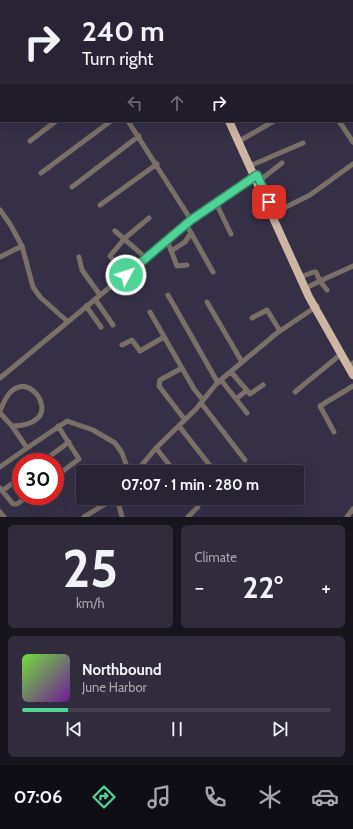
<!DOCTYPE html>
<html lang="en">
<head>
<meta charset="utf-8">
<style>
	body { margin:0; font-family:Cabin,sans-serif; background:#302c3c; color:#f1f3f6; height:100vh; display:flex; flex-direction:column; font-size:15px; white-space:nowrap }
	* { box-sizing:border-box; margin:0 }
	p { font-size:13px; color:#a5a4ac }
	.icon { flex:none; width:22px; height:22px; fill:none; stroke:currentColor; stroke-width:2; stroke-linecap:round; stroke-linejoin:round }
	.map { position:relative; height:517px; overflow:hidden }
	.sheet { display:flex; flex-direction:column; gap:8px; padding:8px; background:#16141d; flex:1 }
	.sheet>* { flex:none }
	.banner { position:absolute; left:0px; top:0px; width:353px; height:122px; box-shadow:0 4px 16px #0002,0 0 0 1px #44414f; background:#282434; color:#f1f3f6; overflow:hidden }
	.speed { position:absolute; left:12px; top:453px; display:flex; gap:8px; font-size:20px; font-weight:700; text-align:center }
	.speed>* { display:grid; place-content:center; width:52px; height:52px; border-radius:50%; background:#282434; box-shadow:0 4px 16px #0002,0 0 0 1px #44414f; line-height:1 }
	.speed .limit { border:6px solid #d22; background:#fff; color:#111 }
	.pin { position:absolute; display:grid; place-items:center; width:34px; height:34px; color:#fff; margin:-17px; border-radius:8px; box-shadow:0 2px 6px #0006 }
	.me { position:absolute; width:44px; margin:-22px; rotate:50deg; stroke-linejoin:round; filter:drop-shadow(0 0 3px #0008) }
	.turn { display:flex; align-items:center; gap:14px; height:84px; padding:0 16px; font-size:18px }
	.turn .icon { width:52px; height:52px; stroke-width:2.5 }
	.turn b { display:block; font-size:28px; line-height:34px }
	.lanes { display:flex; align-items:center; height:38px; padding:0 16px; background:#0003; justify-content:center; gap:20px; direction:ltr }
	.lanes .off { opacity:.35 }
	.big { font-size:30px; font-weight:700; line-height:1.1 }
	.sheet .tile { flex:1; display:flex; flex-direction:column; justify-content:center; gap:6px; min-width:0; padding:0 14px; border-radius:6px; background:#302c3c }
	.sheet .dial { align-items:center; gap:0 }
	.dial b { font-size:52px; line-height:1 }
	.song { display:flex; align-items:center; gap:12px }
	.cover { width:48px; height:48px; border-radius:6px; background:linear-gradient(135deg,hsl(100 70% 55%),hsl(280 70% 35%)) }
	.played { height:4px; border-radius:2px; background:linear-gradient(90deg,#4fd398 15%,#44414f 15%) }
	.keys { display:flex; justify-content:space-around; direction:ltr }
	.heat { display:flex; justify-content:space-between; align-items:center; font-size:22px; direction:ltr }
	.sheet .tiles { flex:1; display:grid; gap:8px; grid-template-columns:1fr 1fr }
	.tile:last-child { grid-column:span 2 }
	.trip { position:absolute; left:76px; top:465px; width:228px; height:40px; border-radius:4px; background:#282434; box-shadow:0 4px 16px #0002,0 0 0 1px #44414f; font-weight:700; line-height:40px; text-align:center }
	.menu { display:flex; height:64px; justify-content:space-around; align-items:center; background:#100e15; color:#a5a4ac }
	.menu .icon { width:28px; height:28px }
	.menu .active { color:#4fd398 }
	.menu b { font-size:18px; color:#f1f3f6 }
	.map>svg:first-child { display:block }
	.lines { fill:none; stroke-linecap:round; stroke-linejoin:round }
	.minor { stroke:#7a7068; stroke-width:5 }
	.trunk { stroke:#ceb6a5; stroke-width:8 }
	.route-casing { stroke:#338963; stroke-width:10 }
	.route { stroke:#4fd398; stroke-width:7 }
</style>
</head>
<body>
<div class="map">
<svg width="353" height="517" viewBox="0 0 353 517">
	<rect width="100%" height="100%" fill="#353046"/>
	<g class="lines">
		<path class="minor" d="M 337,0 L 338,1
			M 352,5 L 353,3
			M 352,14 L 353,15
			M 352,67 L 353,67
			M 352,89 L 353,89
			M 352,96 L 353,98
			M 128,121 L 191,220
			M 339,121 L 353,142
			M 241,140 L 274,121
			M 30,141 L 56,121
			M 252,165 L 303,143
			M 41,173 L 111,121
			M 259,181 L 282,163
			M 72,187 L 139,136
			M 216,203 L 231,234
			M 100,205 L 157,164
			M 0,210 L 10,224 L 22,246 L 33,287 L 40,297 L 67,321
			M 274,213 L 310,195 L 353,164
			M 186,224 L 213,272
			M 115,231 L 146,258
			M 167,240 L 177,266 L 187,265
			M 171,251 L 185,242 L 191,233
			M 0,257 L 22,246
			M 79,257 L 82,270 L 100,295
			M 126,275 L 110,256 L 125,238 L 149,218
			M 303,276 L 314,272 L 316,272 L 320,281 L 308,287
			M 327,290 L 320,281 L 353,266
			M 168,295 L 218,383
			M 95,299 L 113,325
			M 207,302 L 242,362
			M 86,306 L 101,327
			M 150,312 L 194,389 L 203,400
			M 252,318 L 267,310 L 280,331
			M 122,345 L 132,340 L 140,351 L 164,337
			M 352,364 L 353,363
			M 182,368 L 160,380 L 159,386 L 185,420
			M 231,372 L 250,394 L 263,385
			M 0,378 L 191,220 L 256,175
			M 221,380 L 247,413
			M 295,392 L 341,354
			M 236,399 L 246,391
			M 201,403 L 245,460
			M 0,411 C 4,402 8,390 19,387 C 37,381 63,425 12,426
			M 0,413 L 12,426 L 27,448 L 67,421 L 93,430 L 115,443 L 122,453 L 129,472
			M 179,426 L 215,472
			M 334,432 L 320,406 L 353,386
			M 156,448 L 175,472
			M 42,462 L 69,442
			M 0,467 L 27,448
			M 136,472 L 156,448 L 196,409 L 217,383 L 277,333 L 317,306
			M 55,477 L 79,459 L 58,426
			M 0,488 L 13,504 L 17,504 L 28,496
			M 2,491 L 21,477
			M 117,498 L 122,517
			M 0,512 L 4,517
			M 84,517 L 115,498
			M 188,517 L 198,507 L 193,498
			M 347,517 L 353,509"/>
		<path class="trunk" d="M 172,0 L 172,1
			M 229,121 L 309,297 L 353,375"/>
	</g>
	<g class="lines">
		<g class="route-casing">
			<path id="route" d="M 126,275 L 191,220 L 257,175 L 269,202"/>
		</g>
		<use href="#route" class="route"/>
	</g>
</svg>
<div class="speed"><div class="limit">30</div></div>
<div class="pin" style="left:269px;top:202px;background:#d93025"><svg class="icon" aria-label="arrive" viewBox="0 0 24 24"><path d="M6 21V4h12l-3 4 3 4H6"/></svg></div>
<svg class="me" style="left:126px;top:275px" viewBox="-20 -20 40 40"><circle r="17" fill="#4fd398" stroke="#fff" stroke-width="3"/><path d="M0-11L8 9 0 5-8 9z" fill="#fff"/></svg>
<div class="trip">07:07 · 1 min · 280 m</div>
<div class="banner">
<div class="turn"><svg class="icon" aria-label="right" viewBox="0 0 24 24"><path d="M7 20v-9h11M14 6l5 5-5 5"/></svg><div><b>240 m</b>Turn right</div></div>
<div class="lanes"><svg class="icon off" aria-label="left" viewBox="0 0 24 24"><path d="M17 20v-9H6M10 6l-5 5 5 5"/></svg><svg class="icon off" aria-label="ahead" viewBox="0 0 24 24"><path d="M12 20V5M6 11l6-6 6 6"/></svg><svg class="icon" aria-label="right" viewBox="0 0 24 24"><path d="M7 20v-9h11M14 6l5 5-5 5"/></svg></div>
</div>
</div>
<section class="sheet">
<div class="tiles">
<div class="tile dial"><b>25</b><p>km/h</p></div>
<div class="tile"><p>Climate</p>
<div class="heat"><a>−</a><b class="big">22°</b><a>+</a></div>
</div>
<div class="tile">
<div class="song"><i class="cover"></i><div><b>Northbound</b><p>June Harbor</p></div></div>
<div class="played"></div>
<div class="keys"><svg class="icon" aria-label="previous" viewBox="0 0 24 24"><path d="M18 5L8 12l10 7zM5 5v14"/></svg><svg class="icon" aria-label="pause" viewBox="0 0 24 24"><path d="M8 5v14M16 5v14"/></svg><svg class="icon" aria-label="next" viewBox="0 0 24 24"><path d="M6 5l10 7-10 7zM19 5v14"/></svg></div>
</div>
</div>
</section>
<nav class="menu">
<b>07:06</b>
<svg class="icon active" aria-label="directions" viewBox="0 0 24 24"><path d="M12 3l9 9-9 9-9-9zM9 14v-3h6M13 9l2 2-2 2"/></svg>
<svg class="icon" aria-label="music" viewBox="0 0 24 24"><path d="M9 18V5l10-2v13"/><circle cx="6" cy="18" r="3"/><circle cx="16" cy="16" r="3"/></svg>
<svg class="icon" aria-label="phone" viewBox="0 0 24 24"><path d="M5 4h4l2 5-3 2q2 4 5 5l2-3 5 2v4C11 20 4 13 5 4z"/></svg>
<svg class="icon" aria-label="climate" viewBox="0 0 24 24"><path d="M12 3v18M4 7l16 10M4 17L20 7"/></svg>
<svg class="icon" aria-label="car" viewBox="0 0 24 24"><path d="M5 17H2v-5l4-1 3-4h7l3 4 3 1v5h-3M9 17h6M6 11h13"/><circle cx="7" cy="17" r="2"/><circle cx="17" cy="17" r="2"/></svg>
</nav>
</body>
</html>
